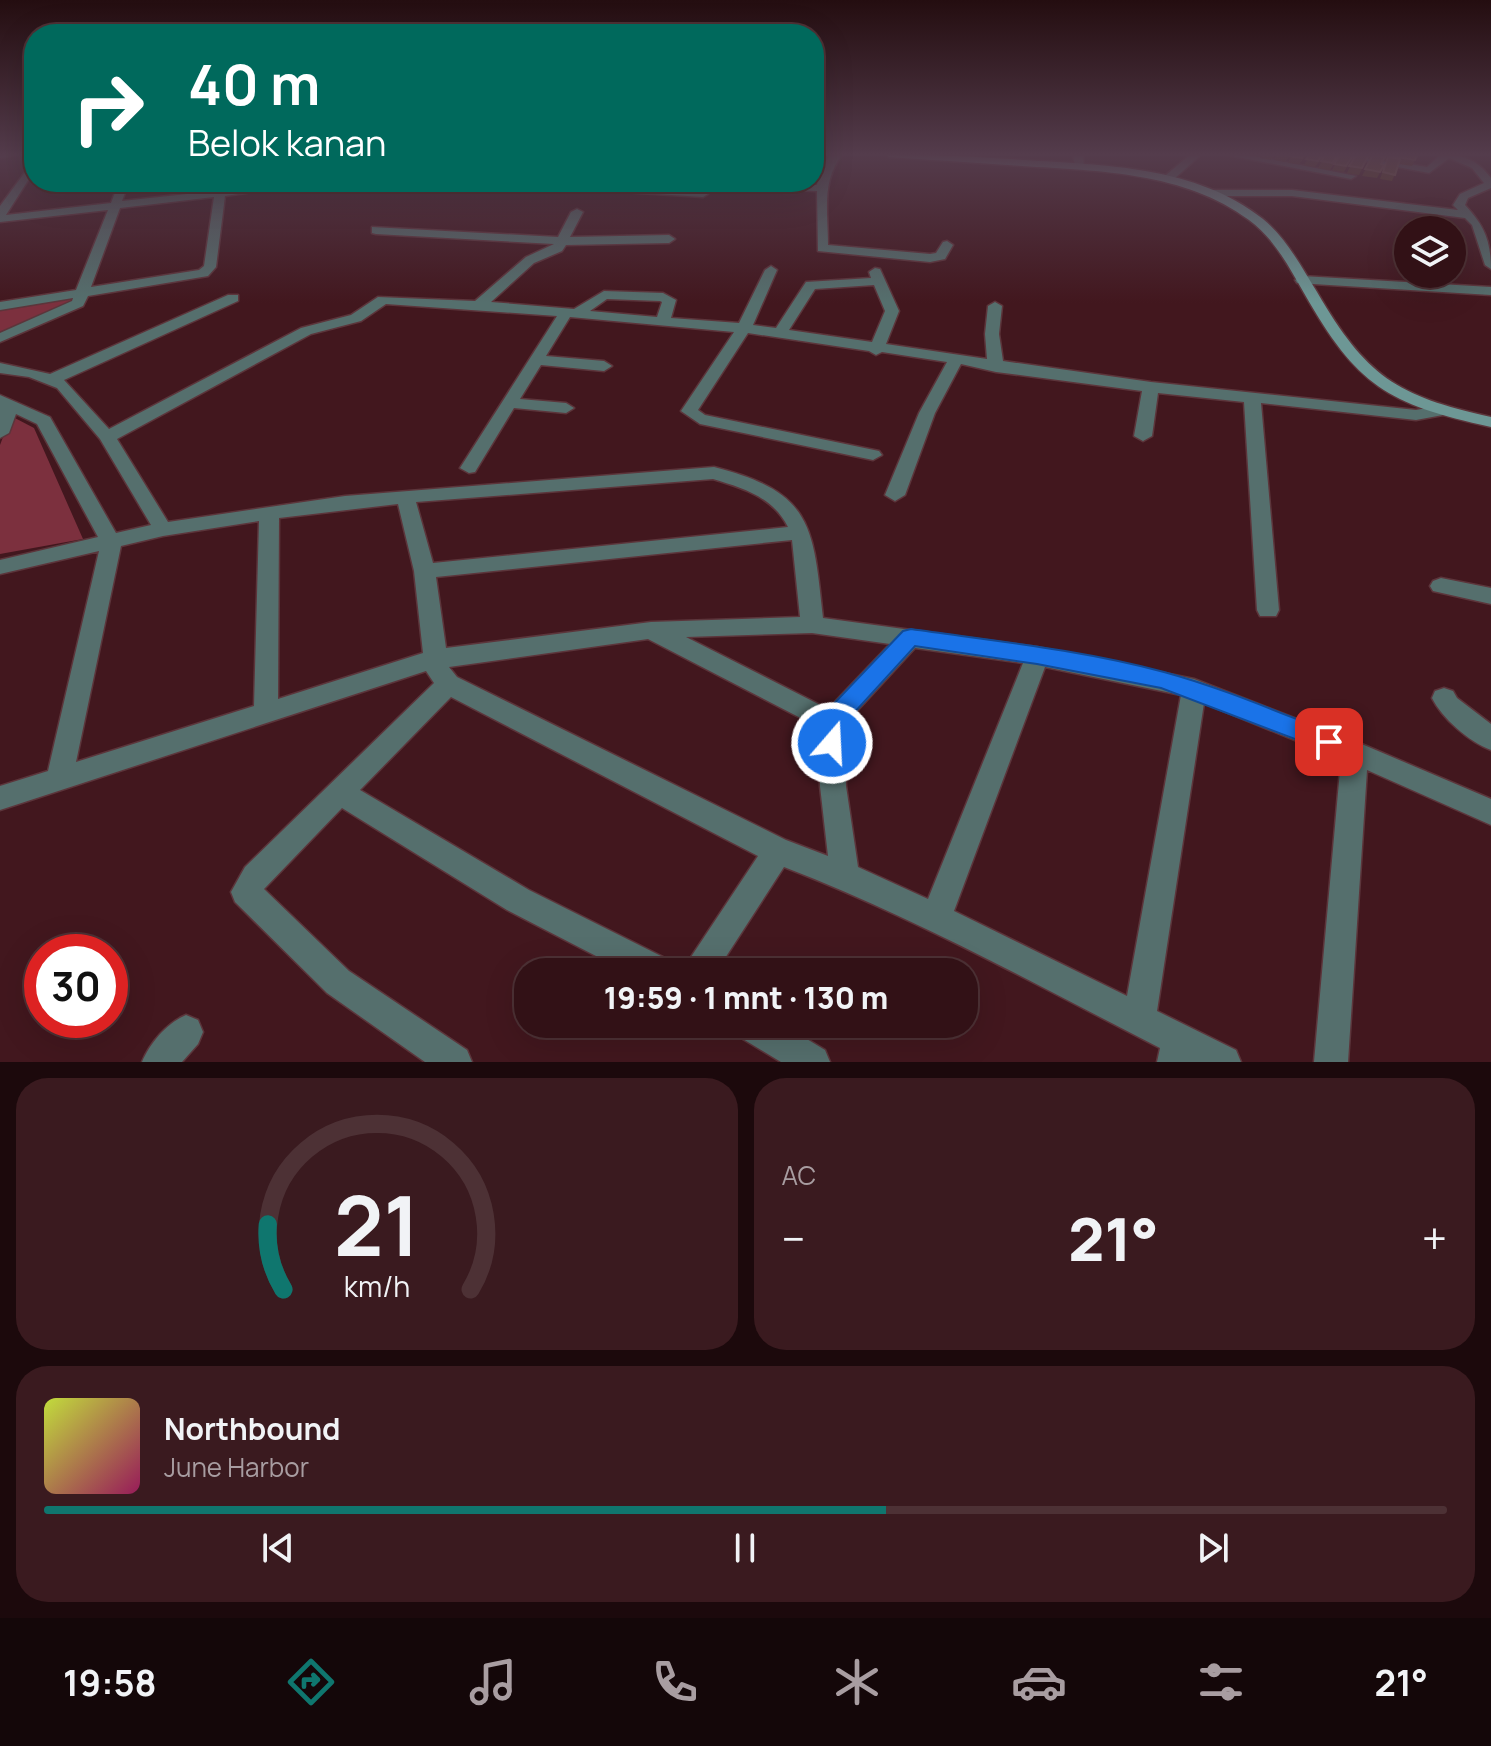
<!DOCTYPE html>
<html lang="id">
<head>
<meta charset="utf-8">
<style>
	body { margin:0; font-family:Manrope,sans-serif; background:#3a1a1f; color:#f1f3f6; height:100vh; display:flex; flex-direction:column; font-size:30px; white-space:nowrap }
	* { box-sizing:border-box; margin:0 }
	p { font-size:26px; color:#a89da1 }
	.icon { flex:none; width:44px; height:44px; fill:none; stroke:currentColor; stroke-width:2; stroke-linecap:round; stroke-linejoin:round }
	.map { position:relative; height:1062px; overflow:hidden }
	.drawer { display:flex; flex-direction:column; gap:16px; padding:16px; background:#1c090c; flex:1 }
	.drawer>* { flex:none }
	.banner { position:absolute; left:24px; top:24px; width:800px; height:168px; border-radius:32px; box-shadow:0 8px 32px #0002,0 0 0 2px #4d3135; background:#00695c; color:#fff; overflow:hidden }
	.controls { position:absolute; left:1394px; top:216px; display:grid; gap:16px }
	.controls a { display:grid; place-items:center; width:72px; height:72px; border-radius:50%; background:#321116; box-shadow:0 8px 32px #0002,0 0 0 2px #4d3135; font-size:40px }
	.speed { position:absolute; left:24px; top:934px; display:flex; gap:16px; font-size:40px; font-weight:700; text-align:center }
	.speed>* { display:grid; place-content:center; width:104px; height:104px; border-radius:50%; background:#321116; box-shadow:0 8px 32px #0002,0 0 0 2px #4d3135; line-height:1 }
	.speed .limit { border:12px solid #d22; background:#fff; color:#111 }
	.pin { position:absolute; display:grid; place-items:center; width:68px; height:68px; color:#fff; margin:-34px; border-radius:16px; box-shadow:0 4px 12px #0006 }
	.me { position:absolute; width:88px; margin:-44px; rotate:19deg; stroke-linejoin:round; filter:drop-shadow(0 0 6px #0008) }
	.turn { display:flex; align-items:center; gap:28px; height:168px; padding:0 32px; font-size:36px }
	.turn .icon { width:104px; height:104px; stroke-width:2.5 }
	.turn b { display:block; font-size:56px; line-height:68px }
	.big { font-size:60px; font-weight:800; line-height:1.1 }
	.drawer .card { flex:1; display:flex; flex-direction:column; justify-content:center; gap:12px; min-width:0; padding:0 28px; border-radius:32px; background:#3a1a1f }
	.drawer .dial { align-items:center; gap:0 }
	.dial svg { height:208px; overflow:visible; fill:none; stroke:#4d3135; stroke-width:7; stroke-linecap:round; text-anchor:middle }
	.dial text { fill:#f1f3f6; stroke:none }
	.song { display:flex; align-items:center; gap:24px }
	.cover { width:96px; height:96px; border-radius:12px; background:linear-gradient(135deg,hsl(70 70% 55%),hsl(330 70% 35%)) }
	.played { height:8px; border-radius:4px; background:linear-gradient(90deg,#0f766e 60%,#4d3135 60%) }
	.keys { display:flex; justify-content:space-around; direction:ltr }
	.heat { display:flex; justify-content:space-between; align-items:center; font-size:44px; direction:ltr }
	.drawer .tiles { flex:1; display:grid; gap:16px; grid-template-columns:1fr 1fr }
	.card:last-child { grid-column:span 2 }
	.trip { position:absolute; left:514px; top:958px; width:464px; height:80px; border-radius:32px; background:#321116; box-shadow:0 8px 32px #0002,0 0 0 2px #4d3135; font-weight:800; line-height:80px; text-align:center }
	.tabs { display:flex; height:128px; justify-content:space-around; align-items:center; background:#140709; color:#a89da1 }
	.tabs .icon { width:56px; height:56px }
	.tabs .selected { color:#0f766e }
	.tabs b { font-size:36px; color:#f1f3f6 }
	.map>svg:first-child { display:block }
	.green { fill:#7c303e }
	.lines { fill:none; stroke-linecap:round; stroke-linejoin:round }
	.minor-casing { stroke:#5c353b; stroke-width:3 }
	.secondary-casing { stroke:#5c353b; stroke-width:3 }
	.minor { fill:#556f6d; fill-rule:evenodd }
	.secondary { fill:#6d9795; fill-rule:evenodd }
	.wall { fill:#5e431e }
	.building { fill:#6f5534; stroke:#866c51; stroke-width:2 }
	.route { fill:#1a73e8; stroke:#114b97; stroke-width:2 }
</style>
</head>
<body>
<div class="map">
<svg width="1491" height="1062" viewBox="0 0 1491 1062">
	<rect width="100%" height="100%" fill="#42171e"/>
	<path class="green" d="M 74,298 L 68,307 L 0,335 L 0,308 Z
		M 11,416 L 34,428 L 83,539 L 0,554 L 0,445 Z"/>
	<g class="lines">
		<g class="minor-casing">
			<path id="minor" d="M 0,154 L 18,154 L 0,158 Z
				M 832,154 L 843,154 C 821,180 828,212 828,245 L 930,254 L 936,253 L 943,242 L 947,241 L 953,245 L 945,259 L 930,262 L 818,251 L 817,191 L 753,189 L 748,186 L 753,183 L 817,185 L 821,166 Z
				M 1073,154 L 1083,154 L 1084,169 L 1075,167 Z
				M 1191,154 L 1202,154 L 1174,179 L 1166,179 L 1166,175 Z
				M 1222,154 L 1244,154 L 1356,176 L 1351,179 Z
				M 1329,154 L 1351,154 L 1427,167 L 1439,156 L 1436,154 C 1460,154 1476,158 1491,178 L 1491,188 L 1468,198 L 1465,205 C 1484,225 1491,241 1491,269 L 1485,265 L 1472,225 L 1465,218 L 1292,196 L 1212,196 L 1207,193 L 1212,190 L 1292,190 L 1458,210 L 1453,205 L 1460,194 L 1484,183 L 1472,168 L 1449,158 L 1429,173 Z
				M 34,160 L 34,171 L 6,215 L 111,203 L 119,182 L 129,182 L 122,201 L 215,191 L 217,182 L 227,182 L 226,189 L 289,182 L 321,182 L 225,196 L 216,267 L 208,276 L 88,296 L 83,306 L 0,342 L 0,333 L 72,301 L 73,298 L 0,310 L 0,302 L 76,290 L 108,210 L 0,222 L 0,206 ZM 214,197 L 204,266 L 199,270 L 91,287 L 120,208 Z
				M 593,182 L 703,191 L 708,194 L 703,197 L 608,191 Z
				M 577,209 L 583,212 L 570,237 L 669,235 L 675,239 L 669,243 L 566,245 L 562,251 L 534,263 L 491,302 L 574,309 L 604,291 L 663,293 L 676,300 L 671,318 L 739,323 L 765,270 L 771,266 L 777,270 L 753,325 L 776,328 L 806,282 L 871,278 L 869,272 L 875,268 L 880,269 L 899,311 L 886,344 L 987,359 L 985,334 L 988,306 L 995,302 L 1002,306 L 999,334 L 1003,361 L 1151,382 L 1416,410 L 1437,406 L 1445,411 L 1443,415 L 1416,420 L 1261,403 L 1279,610 L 1276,616 L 1260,616 L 1257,610 L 1244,402 L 1158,393 L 1152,436 L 1143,441 L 1134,436 L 1142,391 L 996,372 L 961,364 L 935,413 L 905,495 L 895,501 L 885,495 L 919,413 L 947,362 L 882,352 L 876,355 L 869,351 L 748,333 L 698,410 L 705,415 L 879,451 L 882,455 L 873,460 L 700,424 L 681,411 L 734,332 L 570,317 L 546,356 L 604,361 L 612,366 L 604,371 L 541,365 L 520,399 L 566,403 L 574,408 L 566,413 L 514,408 L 475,472 L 469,473 L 460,468 L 557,316 L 386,304 L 361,321 L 311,334 L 117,439 L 168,522 L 345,496 L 714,467 C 813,492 813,526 823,618 L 1037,647 L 1194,679 L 1364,745 L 1491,799 L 1491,825 L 1367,770 L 1348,1062 L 1314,1062 L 1341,759 L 1204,703 L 1157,1011 L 1236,1050 L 1241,1062 L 1157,1062 L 1160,1048 C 1037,985 914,917 784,867 L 716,972 L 681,972 L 758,856 L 451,697 L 360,790 L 529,890 L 671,961 L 676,972 L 627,972 L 507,910 L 342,808 L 264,889 L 349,971 L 467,1050 L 472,1062 L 425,1062 L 327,993 L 235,902 L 231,892 L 245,867 L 434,683 L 426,671 L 0,810 L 0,786 L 48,771 L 99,551 L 0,574 L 0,560 L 98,537 L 37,424 L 16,414 L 9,433 L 0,438 L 0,395 L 50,417 L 116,533 L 151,525 L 100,439 L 57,388 L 29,377 L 0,373 L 0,363 L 50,374 L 228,295 L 238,295 L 238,301 L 64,380 L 109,429 L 301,328 L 351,315 L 378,297 L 475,301 L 526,257 L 554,244 L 376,234 L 372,233 L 372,227 L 558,237 L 571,212 ZM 874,285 L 885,311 L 872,342 L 789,330 L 815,289 ZM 607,299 L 660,301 L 662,302 L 657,317 L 590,311 ZM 713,479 C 743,488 773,497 788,527 L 433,563 L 416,502 ZM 398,504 L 414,571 L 423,653 L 278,699 L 279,518 ZM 259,521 L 254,706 L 76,762 L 121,546 L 163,536 ZM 792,540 L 800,617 L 651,622 L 446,648 L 436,577 ZM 812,633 L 890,644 L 828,709 L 686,637 ZM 648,639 L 818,727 L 820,786 L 828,856 L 786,840 L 457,677 L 449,667 ZM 915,648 L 1023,663 L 928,899 L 858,867 L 846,786 L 844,725 ZM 1045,667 L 1181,695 L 1127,996 L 954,911 Z
				M 1302,276 L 1491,287 L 1491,295 L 1297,283 L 1295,280 Z
				M 1441,578 L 1491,588 L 1491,604 L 1433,591 L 1430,586 L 1433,581 Z
				M 1444,688 L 1453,691 L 1457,698 L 1491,724 L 1491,750 C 1469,742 1442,718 1432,698 L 1435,691 Z
				M 186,1015 L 198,1020 L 203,1032 L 198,1044 L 182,1062 L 142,1062 C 150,1043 167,1023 186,1015 Z
				M 733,1024 L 782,1024 L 825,1050 L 830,1062 L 781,1062 L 738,1036 Z"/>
		</g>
		<g class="secondary-casing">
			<path id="secondary" d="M 884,154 C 931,154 977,157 1024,160 C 1103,165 1197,166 1263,219 C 1286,238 1301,266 1317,292 C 1366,376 1396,396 1491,417 L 1491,427 C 1387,404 1357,386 1304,293 C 1289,267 1274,238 1249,220 C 1184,172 1100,171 1022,166 C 978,163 933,160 889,157 Z"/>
		</g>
		<use href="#minor" class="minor"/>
		<use href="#secondary" class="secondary"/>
	</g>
	<path class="wall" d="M 1247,154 L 1260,154 L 1258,157 L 1247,155 Z
		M 1262,154 L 1276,154 L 1271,160 L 1260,158 Z
		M 1276,154 L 1292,154 L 1285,162 L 1274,160 Z
		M 1308,154 L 1299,164 L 1288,163 L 1291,156 Z
		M 1310,154 L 1325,154 L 1315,167 L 1304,165 Z
		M 1326,154 L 1340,154 L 1330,170 L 1318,168 Z
		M 1341,154 L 1369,154 L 1359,175 L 1347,173 L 1355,156 L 1353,156 L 1344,172 L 1332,170 Z
		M 1370,154 L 1418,154 L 1412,166 L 1399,164 L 1392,181 L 1380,179 L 1386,162 L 1383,161 L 1381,164 L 1384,165 L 1377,178 L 1362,176 L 1371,159 L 1368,159 Z"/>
	<path class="building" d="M 1293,154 L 1305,154 L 1302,158 L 1291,156 Z
		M 1310,154 L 1323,154 L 1318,161 L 1306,159 Z
		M 1326,154 L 1339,154 L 1332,163 L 1321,161 Z
		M 1341,154 L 1354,154 L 1346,166 L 1334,164 Z
		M 1357,154 L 1369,154 L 1362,168 L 1349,166 Z
		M 1379,154 L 1418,154 L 1415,160 Z
		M 1373,155 L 1385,157 L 1381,164 L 1384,165 L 1380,172 L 1365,169 Z
		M 1388,157 L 1400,159 L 1395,175 L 1383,172 Z"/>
	<linearGradient id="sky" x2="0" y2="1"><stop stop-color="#240d10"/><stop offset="0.51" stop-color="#543c4c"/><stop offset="1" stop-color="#543c4c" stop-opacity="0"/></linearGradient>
	<rect width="1491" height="303" fill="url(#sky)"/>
	<path class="route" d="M 911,629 C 995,641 1082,650 1164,672 C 1223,688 1280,713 1337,735 L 1340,742 L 1337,749 L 1329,752 L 1161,688 L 1037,664 L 915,646 L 843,725 L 843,743 L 840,750 L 832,753 L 823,750 C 818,740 818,725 823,715 L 903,631 Z"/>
</svg>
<div class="controls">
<a><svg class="icon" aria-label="layers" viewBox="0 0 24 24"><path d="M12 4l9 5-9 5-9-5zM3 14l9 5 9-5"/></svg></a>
</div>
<div class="speed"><div class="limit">30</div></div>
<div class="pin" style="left:1329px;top:742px;background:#d93025"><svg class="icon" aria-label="arrive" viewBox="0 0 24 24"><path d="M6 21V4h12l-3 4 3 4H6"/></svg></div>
<svg class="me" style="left:832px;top:743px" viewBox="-20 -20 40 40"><circle r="17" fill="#1a73e8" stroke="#fff" stroke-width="3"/><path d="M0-11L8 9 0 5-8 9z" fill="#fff"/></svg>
<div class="trip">19:59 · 1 mnt · 130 m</div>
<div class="banner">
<div class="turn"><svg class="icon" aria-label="right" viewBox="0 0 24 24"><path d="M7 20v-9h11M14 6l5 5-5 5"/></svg><div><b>40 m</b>Belok kanan</div></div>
</div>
</div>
<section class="drawer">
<div class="tiles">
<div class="card dial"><svg viewBox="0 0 100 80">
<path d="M14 69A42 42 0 1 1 86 69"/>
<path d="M14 69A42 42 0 0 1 8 44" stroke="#0f766e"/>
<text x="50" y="56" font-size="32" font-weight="700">21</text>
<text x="50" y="72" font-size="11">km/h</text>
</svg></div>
<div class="card"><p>AC</p>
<div class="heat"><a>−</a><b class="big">21°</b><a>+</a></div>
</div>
<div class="card">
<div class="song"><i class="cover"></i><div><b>Northbound</b><p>June Harbor</p></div></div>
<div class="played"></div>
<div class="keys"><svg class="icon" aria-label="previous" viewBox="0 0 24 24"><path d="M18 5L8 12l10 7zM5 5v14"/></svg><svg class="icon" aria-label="pause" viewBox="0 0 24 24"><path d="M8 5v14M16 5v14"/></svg><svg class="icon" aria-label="next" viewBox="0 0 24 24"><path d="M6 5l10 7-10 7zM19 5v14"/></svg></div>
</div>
</div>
</section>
<nav class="tabs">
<b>19:58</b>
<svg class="icon selected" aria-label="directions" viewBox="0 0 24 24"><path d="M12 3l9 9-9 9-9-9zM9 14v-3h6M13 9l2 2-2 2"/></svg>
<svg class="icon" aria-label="music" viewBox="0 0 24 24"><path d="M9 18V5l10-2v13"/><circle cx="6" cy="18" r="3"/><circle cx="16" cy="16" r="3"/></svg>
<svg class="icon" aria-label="phone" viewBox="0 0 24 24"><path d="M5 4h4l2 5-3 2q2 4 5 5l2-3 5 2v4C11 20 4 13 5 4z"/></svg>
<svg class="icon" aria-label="climate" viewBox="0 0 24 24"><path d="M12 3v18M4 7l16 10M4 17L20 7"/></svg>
<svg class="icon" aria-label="car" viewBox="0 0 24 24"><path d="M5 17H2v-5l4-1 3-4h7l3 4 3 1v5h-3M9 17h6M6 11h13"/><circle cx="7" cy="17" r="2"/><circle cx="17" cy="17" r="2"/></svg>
<svg class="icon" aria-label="filters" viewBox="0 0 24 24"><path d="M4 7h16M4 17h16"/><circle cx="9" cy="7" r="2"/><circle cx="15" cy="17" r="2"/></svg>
<b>21°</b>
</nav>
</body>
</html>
